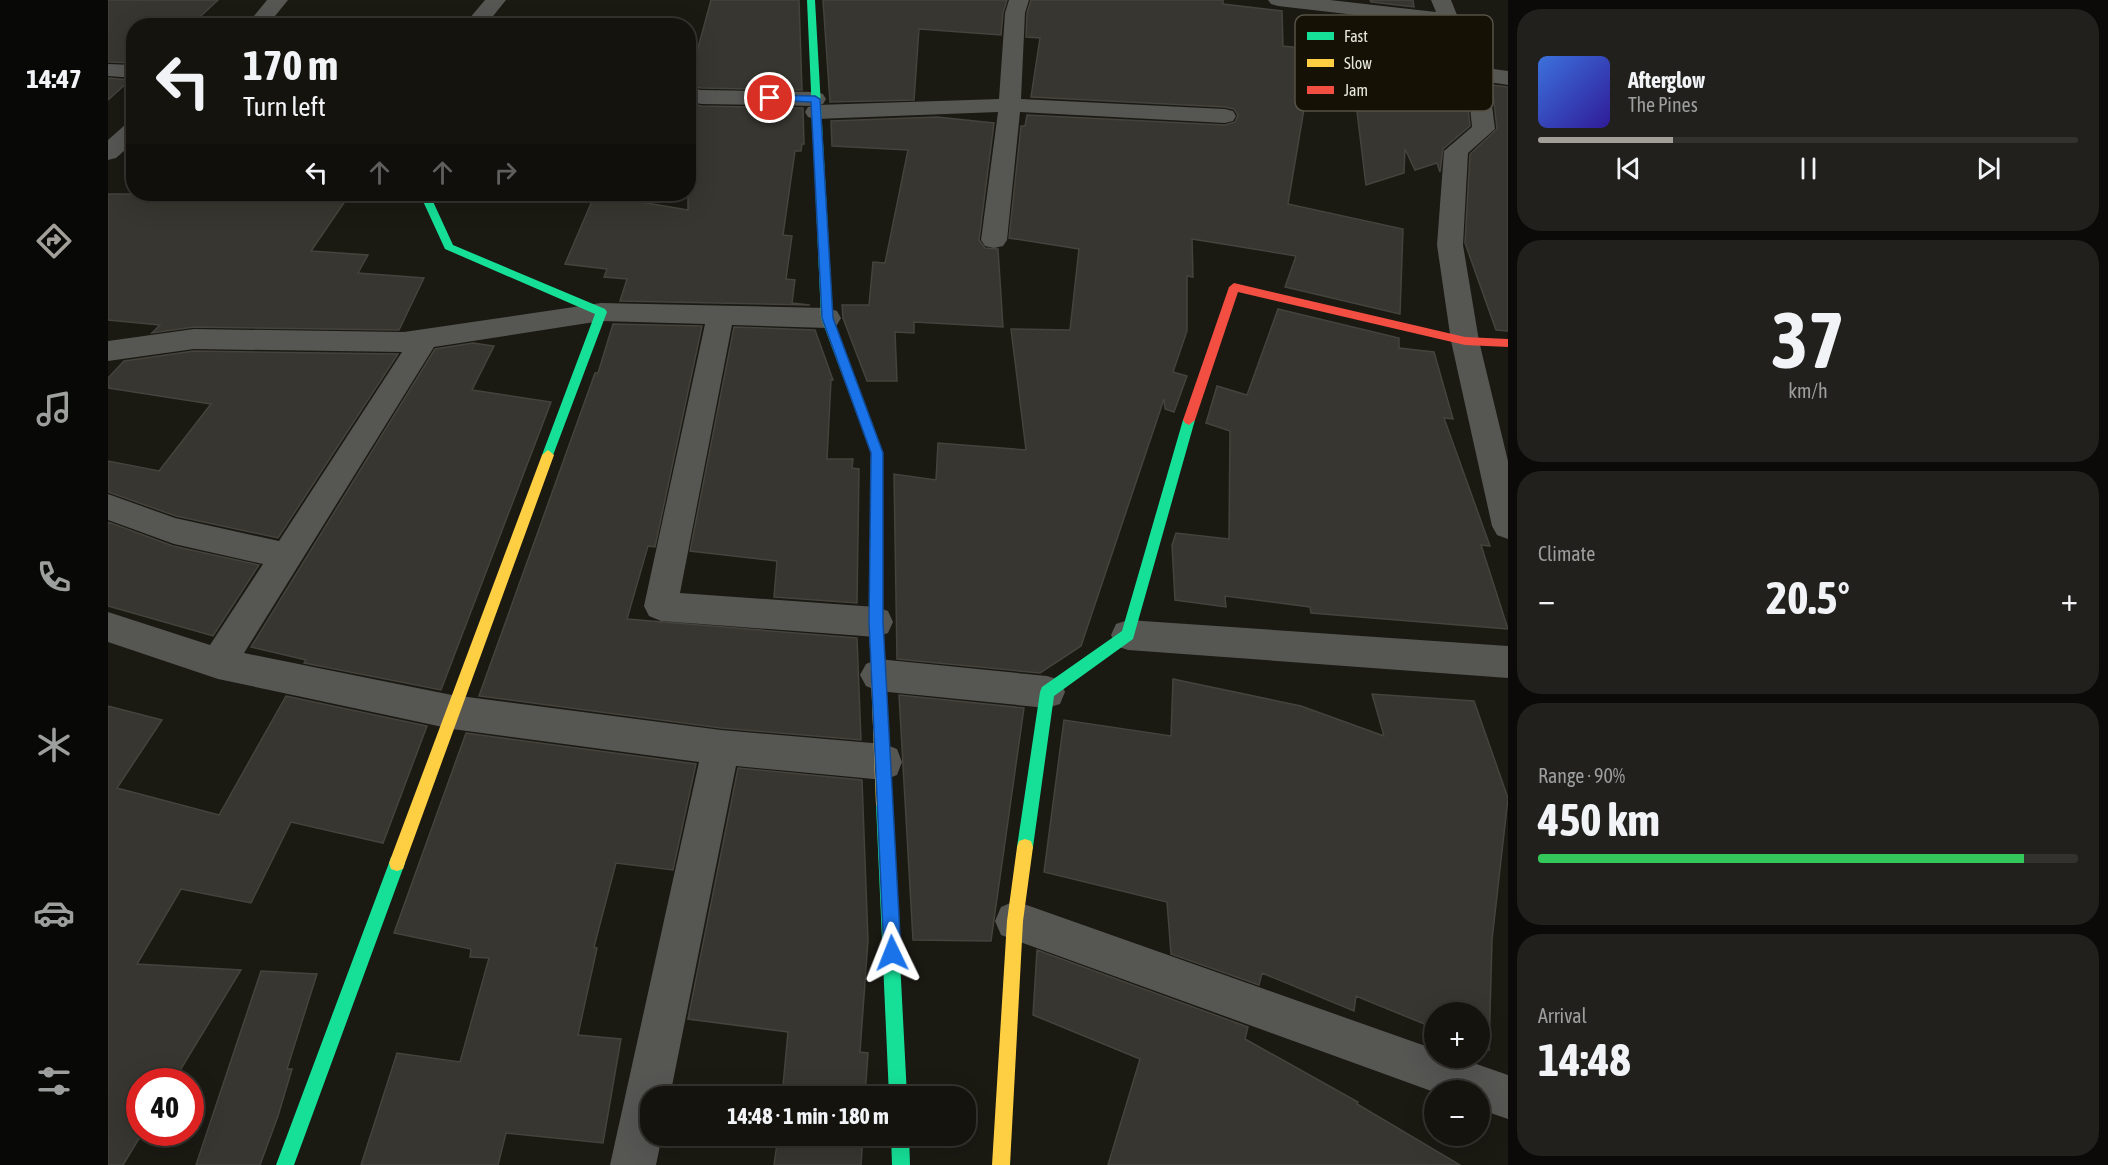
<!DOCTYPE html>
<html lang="en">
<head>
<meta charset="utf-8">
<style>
	body { margin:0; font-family:"Asap Condensed",sans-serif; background:#21201c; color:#f1f3f6; height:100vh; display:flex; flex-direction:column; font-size:22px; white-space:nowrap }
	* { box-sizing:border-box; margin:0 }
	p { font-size:20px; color:#9d9e9e }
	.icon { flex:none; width:33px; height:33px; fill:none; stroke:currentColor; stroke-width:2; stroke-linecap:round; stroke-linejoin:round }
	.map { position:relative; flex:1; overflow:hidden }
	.panel { display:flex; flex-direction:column; gap:9px; padding:9px; background:#0b0a08; width:600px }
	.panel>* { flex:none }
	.top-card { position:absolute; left:18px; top:18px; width:570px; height:183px; border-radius:24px; box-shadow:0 6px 24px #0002,0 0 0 2px #33322e; background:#14130e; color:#f1f3f6; overflow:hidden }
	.tools { position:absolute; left:1316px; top:1002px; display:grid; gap:12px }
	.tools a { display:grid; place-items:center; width:66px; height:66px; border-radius:50%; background:#14130e; box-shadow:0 6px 24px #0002,0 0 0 2px #33322e; font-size:30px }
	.speed { position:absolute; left:18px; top:1068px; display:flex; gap:12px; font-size:30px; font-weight:700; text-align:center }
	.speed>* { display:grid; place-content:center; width:78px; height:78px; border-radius:50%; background:#14130e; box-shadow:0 6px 24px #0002,0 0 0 2px #33322e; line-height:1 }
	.speed .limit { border:9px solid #d22; background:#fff; color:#111 }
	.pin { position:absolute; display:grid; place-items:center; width:51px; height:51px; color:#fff; margin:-26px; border:3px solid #fff; border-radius:50%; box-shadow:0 2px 6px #0007 }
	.me { position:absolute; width:66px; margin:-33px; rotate:358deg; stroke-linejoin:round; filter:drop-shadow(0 0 4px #0008) }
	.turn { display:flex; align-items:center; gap:21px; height:126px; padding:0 18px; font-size:27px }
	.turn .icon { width:78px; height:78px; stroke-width:2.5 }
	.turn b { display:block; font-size:42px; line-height:51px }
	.lanes { display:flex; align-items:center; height:57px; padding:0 18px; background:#0003; justify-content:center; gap:30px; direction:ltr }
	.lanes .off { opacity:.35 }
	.big { font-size:45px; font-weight:700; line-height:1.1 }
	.panel .tile { flex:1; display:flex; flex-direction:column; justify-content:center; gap:9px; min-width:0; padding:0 21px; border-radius:24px; background:#21201c }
	.panel .dial { align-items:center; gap:0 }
	.dial b { font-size:78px; line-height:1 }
	.song { display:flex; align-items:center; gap:18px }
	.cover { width:72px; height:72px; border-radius:9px; background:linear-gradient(135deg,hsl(220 70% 55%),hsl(250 70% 35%)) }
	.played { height:6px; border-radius:3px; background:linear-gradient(90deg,#a19f97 25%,#33322e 25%) }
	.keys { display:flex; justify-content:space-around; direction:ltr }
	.heat { display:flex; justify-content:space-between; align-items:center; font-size:33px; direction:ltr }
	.charge { height:9px; border-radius:4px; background:linear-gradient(90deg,#34c759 90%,#33322e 0) }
	.trip { position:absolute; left:532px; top:1086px; width:336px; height:60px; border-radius:24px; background:#14130e; box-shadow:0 6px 24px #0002,0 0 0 2px #33322e; font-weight:700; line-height:60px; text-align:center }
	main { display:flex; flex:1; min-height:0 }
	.tabs { display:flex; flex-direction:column; width:108px; justify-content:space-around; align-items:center; background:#080806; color:#9d9e9e }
	.tabs .icon { width:42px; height:42px }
	.tabs .active { color:#a19f97 }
	.tabs b { font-size:27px; color:#f1f3f6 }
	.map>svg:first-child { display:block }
	.building { fill:#373630; stroke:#44433d; stroke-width:1.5 }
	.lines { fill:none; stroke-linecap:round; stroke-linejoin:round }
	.street { fill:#565653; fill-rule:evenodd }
	.fast { fill:#16e098; fill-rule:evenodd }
	.slow { fill:#ffcf43; fill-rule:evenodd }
	.jam { fill:#f24e42; fill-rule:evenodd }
	.route { fill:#1a73e8; stroke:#114b97; stroke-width:1.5 }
	.key { fill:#151205; stroke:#555246; stroke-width:1.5 }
	.key-label { font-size:16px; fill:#e9e7de }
</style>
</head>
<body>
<main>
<nav class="tabs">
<b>14:47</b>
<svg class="icon active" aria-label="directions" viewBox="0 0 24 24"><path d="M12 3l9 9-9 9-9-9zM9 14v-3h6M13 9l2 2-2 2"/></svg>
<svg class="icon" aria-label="music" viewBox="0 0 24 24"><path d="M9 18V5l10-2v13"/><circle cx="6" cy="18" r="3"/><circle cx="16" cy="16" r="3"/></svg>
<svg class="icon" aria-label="phone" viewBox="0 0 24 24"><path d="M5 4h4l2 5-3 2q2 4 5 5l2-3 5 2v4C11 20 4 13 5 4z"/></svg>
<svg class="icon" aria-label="climate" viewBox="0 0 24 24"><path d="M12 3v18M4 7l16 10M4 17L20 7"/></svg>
<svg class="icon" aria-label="car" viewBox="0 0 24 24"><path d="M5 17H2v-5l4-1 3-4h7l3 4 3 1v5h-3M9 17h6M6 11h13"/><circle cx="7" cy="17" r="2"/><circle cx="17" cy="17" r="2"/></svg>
<svg class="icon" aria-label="filters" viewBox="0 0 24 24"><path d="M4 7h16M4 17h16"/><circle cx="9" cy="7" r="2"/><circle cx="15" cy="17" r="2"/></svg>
</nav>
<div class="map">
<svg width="1400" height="1165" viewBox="0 0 1400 1165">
	<rect width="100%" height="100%" fill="#1a1912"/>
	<path class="building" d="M 0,0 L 110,0 L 82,26 L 26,26 L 26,63 L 0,62 Z
		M 603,0 L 691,0 L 694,90 L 593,88 L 580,85 Z
		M 715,0 L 899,0 L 895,13 L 893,35 L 811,29 L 806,100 L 722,102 Z
		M 923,0 L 1115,0 L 1115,4 L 1174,11 L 1175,46 L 1202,49 L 1205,56 L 1180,204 L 1295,229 L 1292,314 L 1177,287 L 1188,256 L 1084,239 L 1085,277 L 1079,276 L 1079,331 L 1065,372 L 1079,376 L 1066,412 L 1057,409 L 1056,399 L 973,646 L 932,673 L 789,659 L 786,474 L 828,480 L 830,443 L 918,450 L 903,329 L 962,330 L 971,249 L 901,238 L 913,126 L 917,126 L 919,115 L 1117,125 L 1127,122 L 1130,115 L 1126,109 L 1117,107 L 923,97 L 932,38 L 918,37 L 919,13 Z
		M 1262,0 L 1305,0 L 1306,7 L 1263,2 Z
		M 1243,63 L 1357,80 L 1362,126 L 1335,149 L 1332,172 L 1329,163 L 1307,170 L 1297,149 L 1296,173 L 1258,185 Z
		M 0,78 L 22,80 L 0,100 Z
		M 1384,85 L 1400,87 L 1400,331 L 1388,330 L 1357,243 L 1362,154 L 1389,129 Z
		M 580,103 L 593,106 L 695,108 L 696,144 L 694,144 L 693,151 L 687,151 L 675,235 L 684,236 L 678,279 L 687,280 L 684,303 L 702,305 L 512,301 L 519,279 L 496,277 L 499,269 L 457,264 L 487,194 L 580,210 Z
		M 829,117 L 886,123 L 871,240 L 877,248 L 890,249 L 895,327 L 806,322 L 806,333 L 787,332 L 789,381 L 759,381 L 735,318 L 734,305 L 761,305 L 765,262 L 777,263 L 800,150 L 724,146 L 723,121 Z
		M 0,194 L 242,194 L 203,251 L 260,255 L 250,273 L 316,278 L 291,330 L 86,327 L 44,333 L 52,325 L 0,320 Z
		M 1170,309 L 1291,338 L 1291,348 L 1326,352 L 1345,419 L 1336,418 L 1382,546 L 1373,545 L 1400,629 L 1203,613 L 1202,607 L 1117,596 L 1118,607 L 1067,600 L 1064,545 L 1068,533 L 1121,539 L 1122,431 L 1098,423 L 1109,386 L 1139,395 Z
		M 505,324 L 594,326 L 547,547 L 540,546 L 519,619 L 749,638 L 753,740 L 613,728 L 371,696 L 487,373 L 490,373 Z
		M 626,327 L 707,330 L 725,380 L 723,380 L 719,459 L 745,459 L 744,468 L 751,469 L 749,603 L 666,597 L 669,561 L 582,551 Z
		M 365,343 L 386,346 L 364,390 L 443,402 L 333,690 L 196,663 L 198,660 L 143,647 L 327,349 Z
		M 86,351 L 290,354 L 170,538 L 68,516 L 0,492 L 0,461 L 51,471 L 103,404 L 0,388 L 0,378 L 16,361 Z
		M 0,522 L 65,546 L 151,565 L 105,636 L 0,606 Z
		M 1065,679 L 1193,706 L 1276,736 L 1264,694 L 1366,701 L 1400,798 L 1384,940 L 1381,1050 L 1371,1046 L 1371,1012 L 1326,1012 L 1326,1028 L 1248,996 L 1246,1011 L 1154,973 L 1151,985 L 1063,954 L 1059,902 L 936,872 L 956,720 L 1063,736 Z
		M 791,695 L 916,708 L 883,941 L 805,940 Z
		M 178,696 L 319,726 L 275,843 L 183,822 L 143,903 L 73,889 L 29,964 L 133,970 L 65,1082 L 32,1082 L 32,1132 L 35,1132 L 15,1165 L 0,1165 L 0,706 L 54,720 L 9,788 L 111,815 Z
		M 358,733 L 588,764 L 565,870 L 508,863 L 486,947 L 489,948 L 470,1035 L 513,1039 L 495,1143 L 398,1133 L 390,1165 L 253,1165 L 289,1053 L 352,1062 L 381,958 L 362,957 L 363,949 L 286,933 Z
		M 630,768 L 754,780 L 760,940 L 752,1052 L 760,1053 L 757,1096 L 674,1096 L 680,1032 L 580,1019 Z
		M 929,950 L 1140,1027 L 1137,1039 L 1250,1102 L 1249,1104 L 1352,1165 L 1000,1165 L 1032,1059 L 925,1015 Z
		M 153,971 L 209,974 L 179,1069 L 184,1069 L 170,1116 L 152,1165 L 88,1165 Z
		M 670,1136 L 755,1136 L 753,1165 L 666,1165 Z"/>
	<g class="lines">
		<path class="street" d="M 159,0 L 180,0 L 159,26 L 138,26 Z
			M 377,0 L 398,0 L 377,26 L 355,26 Z
			M 901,0 L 921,0 L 917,13 L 913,99 L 1117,109 L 1125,111 L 1128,116 L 1125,121 L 1117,123 L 912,112 L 899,240 L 895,246 L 886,248 L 877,246 L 873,240 L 890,112 L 708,119 L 700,117 L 697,112 L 700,107 L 706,106 L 593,104 L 580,101 L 580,87 L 593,90 L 707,92 L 715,94 L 718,99 L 715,104 L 709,105 L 891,99 L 897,13 Z
			M 1160,0 L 1222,0 L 1328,12 L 1323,0 L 1343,0 L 1351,20 L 1378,68 L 1400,71 L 1400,85 L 1381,82 L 1387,129 L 1360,153 L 1355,245 L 1371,341 L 1400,461 L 1400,539 L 1389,535 L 1384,526 L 1343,341 L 1329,245 L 1336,151 L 1364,127 L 1359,78 L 1215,56 L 1207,55 L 1204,50 L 1207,45 L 1215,44 L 1355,65 L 1334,25 L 1170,6 L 1163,4 Z
			M 0,64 L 26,65 L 26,78 L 0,76 Z
			M 26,122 L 26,142 L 8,158 L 0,160 L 0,140 L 18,124 Z
			M 493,303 L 719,308 L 729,311 L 733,318 L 729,325 L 719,328 L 624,325 L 572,593 L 768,607 L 780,611 L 785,622 L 780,633 L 768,637 L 553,621 L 541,616 L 536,606 L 597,324 L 493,321 L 326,347 L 136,653 L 344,695 L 613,730 L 776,744 L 789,749 L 794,762 L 789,775 L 776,780 L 628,766 L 562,1096 L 543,1096 L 543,1136 L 554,1136 L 548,1165 L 502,1165 L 591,762 L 344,729 L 110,679 L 0,642 L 0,612 L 102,645 L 155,564 L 66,544 L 0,520 L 0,494 L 67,518 L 171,541 L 294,352 L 86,349 L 0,361 L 0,341 L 86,329 L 296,332 Z
			M 1020,620 L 1400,646 L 1400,678 L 1020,650 L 1008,646 L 1003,635 L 1008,624 Z
			M 770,659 L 939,676 L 952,680 L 957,692 L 952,704 L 939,708 L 770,691 L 758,686 L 752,675 L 758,664 Z
			M 907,901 L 1326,1049 L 1326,1058 L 1351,1058 L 1400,1075 L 1400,1119 L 1371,1109 L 1371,1090 L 1326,1090 L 1326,1092 L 893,935 L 887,921 L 893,907 Z"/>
		<path class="fast" d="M 699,0 L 707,0 L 725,318 L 773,447 L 767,452 L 761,447 L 713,318 Z
			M 304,194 L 322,195 L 345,245 L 497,309 L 499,312 L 444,458 L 436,458 L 434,455 L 487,314 L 337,249 L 314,199 Z
			M 1081,415 L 1087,420 L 1025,639 L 946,696 L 925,847 L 923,853 L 917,855 L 911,853 L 909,847 L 932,692 L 934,687 L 1014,631 L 1075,420 Z
			M 776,797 L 781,800 L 784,805 L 799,1096 L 781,1096 L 768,805 L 771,800 Z
			M 289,855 L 295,857 L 297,863 L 186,1165 L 168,1165 L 281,863 L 283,857 Z
			M 783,1136 L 801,1136 L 802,1165 L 784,1165 Z"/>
		<path class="slow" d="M 767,442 L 771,444 L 775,453 L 775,622 L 784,805 L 781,810 L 776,813 L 771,810 L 768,805 L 761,622 L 763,453 L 761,447 Z
			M 440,450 L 446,455 L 297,863 L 295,869 L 289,871 L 283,869 L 281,863 L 434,455 Z
			M 917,839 L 923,841 L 925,847 L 915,921 L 902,1165 L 884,1165 L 899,921 L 909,847 L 911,841 Z"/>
		<path class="jam" d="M 1126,283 L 1357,337 L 1400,339 L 1400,347 L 1357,345 L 1130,292 L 1087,420 L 1081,425 L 1077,423 L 1075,420 L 1121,287 Z"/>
	</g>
	<path class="route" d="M 662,95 L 707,96 L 712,99 L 725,318 L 775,453 L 775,622 L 793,953 L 790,959 L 784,962 L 778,959 L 776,953 L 761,622 L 763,453 L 714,318 L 703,102 L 658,100 L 657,98 Z"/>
	<rect x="1187" y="15" width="198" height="96" rx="9" class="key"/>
	<rect x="1199" y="32" width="27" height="8" fill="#16e098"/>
	<rect x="1199" y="59" width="27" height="8" fill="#ffcf43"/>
	<rect x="1199" y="86" width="27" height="8" fill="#f24e42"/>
	<g class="key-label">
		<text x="1236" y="42">Fast</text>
		<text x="1236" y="69">Slow</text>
		<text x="1236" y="96">Jam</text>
	</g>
</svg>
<div class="tools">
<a>+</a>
<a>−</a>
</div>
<div class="speed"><div class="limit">40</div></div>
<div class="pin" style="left:662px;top:98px;background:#d93025"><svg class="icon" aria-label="arrive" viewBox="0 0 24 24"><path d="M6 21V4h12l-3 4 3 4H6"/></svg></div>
<svg class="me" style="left:784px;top:953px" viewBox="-20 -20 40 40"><path d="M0-17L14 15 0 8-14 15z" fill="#1a73e8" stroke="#fff" stroke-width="4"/></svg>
<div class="trip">14:48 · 1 min · 180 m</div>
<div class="top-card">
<div class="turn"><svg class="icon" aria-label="left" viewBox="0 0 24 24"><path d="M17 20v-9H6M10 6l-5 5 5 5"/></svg><div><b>170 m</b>Turn left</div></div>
<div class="lanes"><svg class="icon" aria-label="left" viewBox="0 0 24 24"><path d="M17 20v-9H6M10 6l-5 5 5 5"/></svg><svg class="icon off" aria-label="ahead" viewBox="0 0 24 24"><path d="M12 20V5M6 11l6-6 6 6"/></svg><svg class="icon off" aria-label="ahead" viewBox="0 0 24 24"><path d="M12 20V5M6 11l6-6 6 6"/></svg><svg class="icon off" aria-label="right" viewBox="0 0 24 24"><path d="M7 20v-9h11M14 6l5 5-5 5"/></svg></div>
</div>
</div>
<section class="panel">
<div class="tile">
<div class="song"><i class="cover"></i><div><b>Afterglow</b><p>The Pines</p></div></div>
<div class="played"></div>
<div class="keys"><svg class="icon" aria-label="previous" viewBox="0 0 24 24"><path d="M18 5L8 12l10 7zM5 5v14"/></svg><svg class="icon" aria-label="pause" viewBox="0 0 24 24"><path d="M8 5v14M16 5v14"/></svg><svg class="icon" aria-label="next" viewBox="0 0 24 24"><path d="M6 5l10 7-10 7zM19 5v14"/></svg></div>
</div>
<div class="tile dial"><b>37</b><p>km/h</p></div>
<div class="tile"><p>Climate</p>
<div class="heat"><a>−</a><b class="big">20.5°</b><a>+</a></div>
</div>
<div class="tile"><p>Range · 90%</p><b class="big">450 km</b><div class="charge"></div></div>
<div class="tile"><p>Arrival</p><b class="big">14:48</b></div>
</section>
</main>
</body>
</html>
